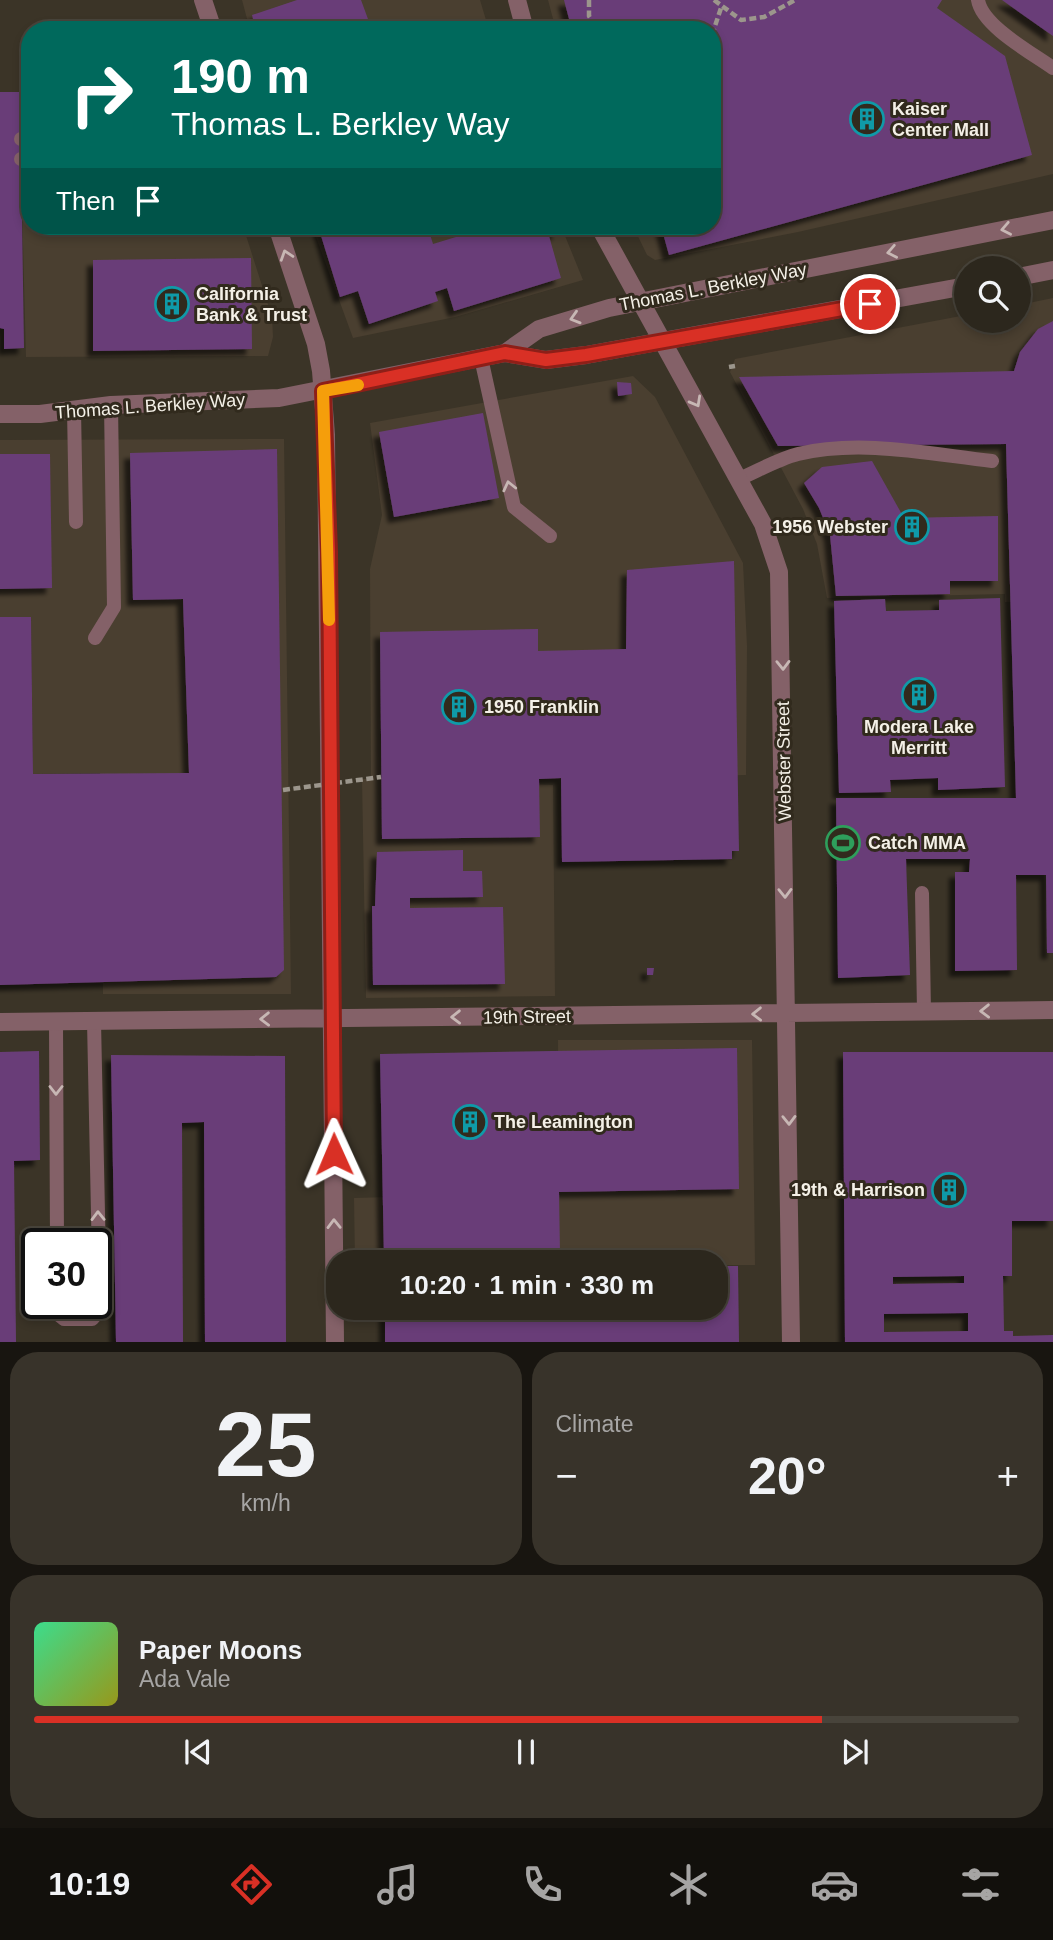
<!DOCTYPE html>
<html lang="en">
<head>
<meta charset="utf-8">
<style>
	body { margin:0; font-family:Arial,sans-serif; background:#38332a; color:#f1f3f6; height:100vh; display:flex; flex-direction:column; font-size:26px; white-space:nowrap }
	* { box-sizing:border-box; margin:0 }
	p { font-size:23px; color:#a6a5a4 }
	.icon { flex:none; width:38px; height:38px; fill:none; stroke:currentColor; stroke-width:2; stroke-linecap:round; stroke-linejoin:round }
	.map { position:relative; height:1342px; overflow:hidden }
	.panel { display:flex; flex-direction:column; gap:10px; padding:10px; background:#181510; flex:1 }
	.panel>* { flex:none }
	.banner { position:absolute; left:21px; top:21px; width:700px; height:214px; border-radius:28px; box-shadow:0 4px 10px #0003,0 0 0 2px #48443b; background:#00695c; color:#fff; overflow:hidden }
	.tools { position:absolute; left:954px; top:256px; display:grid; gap:14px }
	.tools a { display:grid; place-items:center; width:77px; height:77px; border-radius:50%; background:#2c271d; box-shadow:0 4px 10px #0003,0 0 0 2px #48443b; font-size:35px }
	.speed { position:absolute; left:21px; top:1228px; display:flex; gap:14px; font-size:35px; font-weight:700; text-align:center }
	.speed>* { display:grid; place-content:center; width:91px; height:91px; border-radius:50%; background:#2c271d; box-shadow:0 4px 10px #0003,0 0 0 2px #48443b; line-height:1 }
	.speed .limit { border:4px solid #111; border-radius:10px; background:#fff; color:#111 }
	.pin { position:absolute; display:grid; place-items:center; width:60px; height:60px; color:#fff; margin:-30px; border:4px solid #fff; border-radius:50%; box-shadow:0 2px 7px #0007 }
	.me { position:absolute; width:77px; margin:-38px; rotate:359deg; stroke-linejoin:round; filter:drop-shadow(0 0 5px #0008) }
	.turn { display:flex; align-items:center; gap:24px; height:147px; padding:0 35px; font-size:32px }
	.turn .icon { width:91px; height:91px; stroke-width:2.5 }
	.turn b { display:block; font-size:49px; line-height:60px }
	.then { display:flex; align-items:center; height:66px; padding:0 35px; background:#0003; gap:14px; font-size:26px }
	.big { font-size:52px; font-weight:700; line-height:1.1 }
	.panel .widget { flex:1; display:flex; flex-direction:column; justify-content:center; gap:10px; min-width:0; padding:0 24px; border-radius:28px; background:#38332a }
	.panel .dial { align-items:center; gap:0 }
	.dial b { font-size:91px; line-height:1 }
	.song { display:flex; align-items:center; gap:21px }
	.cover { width:84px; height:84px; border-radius:10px; background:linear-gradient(135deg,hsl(150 70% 55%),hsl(60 70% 35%)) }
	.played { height:7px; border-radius:4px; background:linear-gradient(90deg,#d93025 80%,#48443b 80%) }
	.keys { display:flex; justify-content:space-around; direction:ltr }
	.heat { display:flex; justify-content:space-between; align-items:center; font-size:38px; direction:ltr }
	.panel .tiles { flex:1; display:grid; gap:10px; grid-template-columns:1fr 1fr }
	.widget:last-child { grid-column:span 2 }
	.trip { position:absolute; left:326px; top:1250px; width:402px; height:70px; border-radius:28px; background:#2c271d; box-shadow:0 4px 10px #0003,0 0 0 2px #48443b; font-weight:700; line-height:70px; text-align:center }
	.dock { display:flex; height:112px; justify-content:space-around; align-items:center; background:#12100c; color:#a6a5a4 }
	.dock .icon { width:49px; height:49px }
	.dock .selected { color:#d93025 }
	.dock b { font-size:32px; color:#f1f3f6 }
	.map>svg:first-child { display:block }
	.commercial { fill:#4a3f30 }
	.building { fill:#693e78; fill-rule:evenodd; filter:url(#shadow) }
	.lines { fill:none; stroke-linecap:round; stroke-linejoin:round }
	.path { stroke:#9c968c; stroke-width:4.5; stroke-dasharray:7 3.5; stroke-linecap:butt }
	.service { stroke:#846168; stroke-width:14 }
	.minor { stroke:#846168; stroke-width:18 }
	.tertiary { stroke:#846168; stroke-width:18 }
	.path-bridge { stroke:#9c968c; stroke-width:4.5; stroke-dasharray:7 3.5; stroke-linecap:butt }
	.oneway { stroke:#c7b7b4 }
	.route-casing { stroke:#8d1f18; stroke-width:18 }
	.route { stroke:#d93025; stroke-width:12 }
	.slow { stroke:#f59e0b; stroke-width:12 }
	.labels { text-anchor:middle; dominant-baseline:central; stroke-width:6; stroke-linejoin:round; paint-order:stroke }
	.poi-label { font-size:18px; font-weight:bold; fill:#f4f0e7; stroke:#312a1d; text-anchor:start }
	.street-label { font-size:18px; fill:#f4f0e7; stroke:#312a1d }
</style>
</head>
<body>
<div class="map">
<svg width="1053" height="1342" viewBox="0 0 1053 1342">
	<defs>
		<filter id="shadow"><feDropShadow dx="-6" dy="6" stdDeviation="2" flood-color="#0009"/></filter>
	</defs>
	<rect width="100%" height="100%" fill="#3b3427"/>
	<path class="commercial" d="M 242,0 L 480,0 L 489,30 L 250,30 Z
		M 548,0 L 1053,0 L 1053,174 L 798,232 L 655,260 L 647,255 L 633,226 L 712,226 L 712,30 L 556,30 Z
		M 21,169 L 30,169 L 30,226 L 243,226 L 272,317 L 273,337 L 268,356 L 26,357 Z
		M 312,226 L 561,226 L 583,280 L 455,317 L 353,338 Z
		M 1053,298 L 1053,601 L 1005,602 L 1005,594 L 827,598 L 817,544 L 803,509 L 730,372 L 735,359 L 966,315 L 966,320 L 1018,320 L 1019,305 Z
		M 633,376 L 655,397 L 743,563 L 747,646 L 746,775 L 450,781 L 553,785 L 555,996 L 366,998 L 362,779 L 371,779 L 370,569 L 382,515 L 370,423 Z
		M 284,439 L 291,994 L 103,994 L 100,773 L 33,774 L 31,617 L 0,617 L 0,440 Z
		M 558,1040 L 752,1040 L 755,1265 L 716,1265 L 716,1262 L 355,1262 L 354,1198 L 559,1192 Z"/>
	<path class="building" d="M 297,0 L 361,0 L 372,30 L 256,30 L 252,15 Z
		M 564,0 L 942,0 L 937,8 L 1005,56 L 1032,155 L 669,255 L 661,226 L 712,226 L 712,30 L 572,30 Z
		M 1002,0 L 1053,0 L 1053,36 Z
		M 0,92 L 20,92 L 24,348 L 4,349 L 4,329 L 0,328 Z
		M 318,226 L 418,226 L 420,230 L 428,228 L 433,244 L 492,226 L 554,226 L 559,233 L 549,236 L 561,278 L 454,311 L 447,288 L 435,292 L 438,301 L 369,324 L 358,291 L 340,297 Z
		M 251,258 L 252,349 L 93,351 L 93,260 Z
		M 1053,321 L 1053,953 L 1047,953 L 1046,875 L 1016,875 L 1017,970 L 955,971 L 955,872 L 969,872 L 970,859 L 906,859 L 910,975 L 838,978 L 836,798 L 1016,798 L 1006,444 L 778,446 L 739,377 L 1014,371 L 1020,352 L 1038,329 Z
		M 617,382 L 631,383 L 632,394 L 618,396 Z
		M 483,413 L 499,498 L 394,517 L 379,432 Z
		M 277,449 L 284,970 L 276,977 L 0,985 L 0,617 L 31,617 L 33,774 L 189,773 L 183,599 L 133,600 L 130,453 Z
		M 0,454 L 50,454 L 52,588 L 0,589 Z
		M 872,461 L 904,518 L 998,516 L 998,581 L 950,581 L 950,594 L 836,596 L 830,535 L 819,508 L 804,483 L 822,467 Z
		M 734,561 L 739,851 L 732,851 L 732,859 L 562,862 L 561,778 L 539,779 L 540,837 L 382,839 L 380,632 L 538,629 L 538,651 L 626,649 L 627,570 Z
		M 1000,598 L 1005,787 L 938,790 L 938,778 L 890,780 L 891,792 L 839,793 L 834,601 L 885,599 L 886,611 L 939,610 L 939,600 Z
		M 463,850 L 463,871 L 482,871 L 483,897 L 410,898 L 410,908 L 503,907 L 505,984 L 373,985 L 372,906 L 375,906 L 377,852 Z
		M 647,968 L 654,968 L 653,975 L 647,975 Z
		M 737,1048 L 739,1189 L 559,1192 L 560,1254 L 384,1258 L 380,1054 Z
		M 39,1051 L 40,1160 L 14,1161 L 16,1342 L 0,1342 L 0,1052 Z
		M 843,1052 L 1053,1052 L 1053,1221 L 1012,1221 L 1012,1276 L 1003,1276 L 1004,1331 L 1013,1331 L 1013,1336 L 1053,1335 L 1053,1342 L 845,1342 ZM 964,1276 L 964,1283 L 893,1284 L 893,1277 ZM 968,1313 L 968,1331 L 884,1332 L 884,1314 Z
		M 111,1055 L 285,1056 L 286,1342 L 205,1342 L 204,1122 L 182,1123 L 183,1342 L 116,1342 Z
		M 716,1266 L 738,1266 L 739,1342 L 385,1342 L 385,1307 L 716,1307 Z"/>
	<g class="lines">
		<path class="path" d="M 589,0 L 589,16 L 598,30
			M 714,0 L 741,20 L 764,17 L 795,0
			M 712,35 L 721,8
			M 729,367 L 735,366"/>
		<path class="service" d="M 978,0 C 982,26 1032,53 1053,68
			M 21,139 L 30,139
			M 21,159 L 30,159
			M 481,358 L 514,507 L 550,536
			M 74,409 L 76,522
			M 739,479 C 758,471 778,459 798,454 C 861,439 929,454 992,461
			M 95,638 L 114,607 L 111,405
			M 922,893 L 924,1012
			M 56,1022 L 57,1244
			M 58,1304 L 59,1315 L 64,1319 L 92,1319 L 100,1310 L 94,1021"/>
		<path class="minor" d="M 203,0 L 213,30
			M 517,0 L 525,30
			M 277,226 L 316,344 L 321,371 L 326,435 L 335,1342
			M 599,226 L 763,524 L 779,572 L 791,1342
			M 0,1022 L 1053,1010"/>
		<path class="tertiary" d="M 1018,277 L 1053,270
			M 505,353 L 539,329 L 609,308 L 1053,220
			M 0,414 L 40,414 L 111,405 L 279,398 L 505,353 L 546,360 L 586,355 L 966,286"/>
		<path class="path-bridge" d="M 283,790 L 381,777"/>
	</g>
	<defs><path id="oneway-chevron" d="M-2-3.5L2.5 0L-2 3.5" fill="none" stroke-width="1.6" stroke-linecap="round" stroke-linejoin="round" transform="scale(1.75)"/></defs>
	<g class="oneway">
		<use href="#oneway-chevron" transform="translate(1006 229) rotate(169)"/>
		<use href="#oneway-chevron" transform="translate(892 252) rotate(169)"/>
		<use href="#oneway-chevron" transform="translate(286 255) rotate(-108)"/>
		<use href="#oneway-chevron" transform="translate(575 318) rotate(163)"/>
		<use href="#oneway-chevron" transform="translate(696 402) rotate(61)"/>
		<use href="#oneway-chevron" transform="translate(509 486) rotate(-103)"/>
		<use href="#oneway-chevron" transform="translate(783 665) rotate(89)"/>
		<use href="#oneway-chevron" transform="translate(785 893) rotate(89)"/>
		<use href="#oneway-chevron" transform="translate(985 1011) rotate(179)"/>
		<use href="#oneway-chevron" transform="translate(757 1014) rotate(179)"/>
		<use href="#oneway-chevron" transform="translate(456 1017) rotate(179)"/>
		<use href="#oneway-chevron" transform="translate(265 1019) rotate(179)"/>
		<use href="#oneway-chevron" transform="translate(56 1090) rotate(90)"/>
		<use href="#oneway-chevron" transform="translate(789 1120) rotate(89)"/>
		<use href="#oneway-chevron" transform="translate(98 1216) rotate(-91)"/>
		<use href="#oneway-chevron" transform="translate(334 1224) rotate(-91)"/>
	</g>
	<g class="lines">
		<g class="route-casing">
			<path id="route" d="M 334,1154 L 329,552 L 323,391 L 505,353 L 546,360 L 586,355 L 870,304"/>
		</g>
		<use href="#route" class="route"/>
		<path class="slow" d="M 329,620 L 323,391 L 358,385"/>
	</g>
	<defs>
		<g id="building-ring" transform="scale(1.75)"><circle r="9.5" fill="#312a1d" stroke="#0f9aa8" stroke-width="1.5"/><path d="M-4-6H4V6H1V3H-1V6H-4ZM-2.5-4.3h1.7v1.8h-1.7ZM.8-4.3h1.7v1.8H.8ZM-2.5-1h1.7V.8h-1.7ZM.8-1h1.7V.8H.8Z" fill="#0f9aa8"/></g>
		<g id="stadium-ring" transform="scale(1.75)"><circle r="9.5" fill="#312a1d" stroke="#2e9e5b" stroke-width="1.5"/><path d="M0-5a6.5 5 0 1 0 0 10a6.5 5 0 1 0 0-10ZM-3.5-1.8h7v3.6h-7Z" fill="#2e9e5b"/></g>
	</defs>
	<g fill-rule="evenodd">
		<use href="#building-ring" x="867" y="119"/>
		<use href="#building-ring" x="172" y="304"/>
		<use href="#building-ring" x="912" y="527"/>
		<use href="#building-ring" x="919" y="695"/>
		<use href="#building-ring" x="459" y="707"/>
		<use href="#stadium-ring" x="843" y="843"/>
		<use href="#building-ring" x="470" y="1122"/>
		<use href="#building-ring" x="949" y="1190"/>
	</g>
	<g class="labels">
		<g class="poi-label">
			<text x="892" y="109">Kaiser<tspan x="892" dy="21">Center Mall</tspan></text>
			<text x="196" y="294">California<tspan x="196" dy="21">Bank &amp; Trust</tspan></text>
			<text x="888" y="527" text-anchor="end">1956 Webster</text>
			<text x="484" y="707">1950 Franklin</text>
			<text x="919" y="727" text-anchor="middle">Modera Lake<tspan x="919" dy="21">Merritt</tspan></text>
			<text x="868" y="843">Catch MMA</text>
			<text x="494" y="1122">The Leamington</text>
			<text x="925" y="1190" text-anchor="end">19th &amp; Harrison</text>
		</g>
		<g class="street-label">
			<text transform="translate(713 287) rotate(-11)">Thomas L. Berkley Way</text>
			<text transform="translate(150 406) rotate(-4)">Thomas L. Berkley Way</text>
			<text transform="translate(784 761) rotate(-91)">Webster Street</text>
			<text transform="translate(527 1017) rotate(-1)">19th Street</text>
		</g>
	</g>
</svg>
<div class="tools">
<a><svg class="icon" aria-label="search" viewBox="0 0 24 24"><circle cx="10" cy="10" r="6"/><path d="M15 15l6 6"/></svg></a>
</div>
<div class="speed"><div class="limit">30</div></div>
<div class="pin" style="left:870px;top:304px;background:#d93025"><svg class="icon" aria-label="arrive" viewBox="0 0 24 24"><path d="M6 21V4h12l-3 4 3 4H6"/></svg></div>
<svg class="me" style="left:334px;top:1154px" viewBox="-20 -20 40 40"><path d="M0-17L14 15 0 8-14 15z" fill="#d93025" stroke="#fff" stroke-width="4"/></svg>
<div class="trip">10:20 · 1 min · 330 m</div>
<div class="banner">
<div class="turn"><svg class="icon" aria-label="right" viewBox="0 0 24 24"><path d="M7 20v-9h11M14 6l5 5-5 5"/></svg><div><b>190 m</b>Thomas L. Berkley Way</div></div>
<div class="then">Then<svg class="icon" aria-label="arrive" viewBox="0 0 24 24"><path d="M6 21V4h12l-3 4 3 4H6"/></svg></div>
</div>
</div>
<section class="panel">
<div class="tiles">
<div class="widget dial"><b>25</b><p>km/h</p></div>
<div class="widget"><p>Climate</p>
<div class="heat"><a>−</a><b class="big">20°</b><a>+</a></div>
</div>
<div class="widget">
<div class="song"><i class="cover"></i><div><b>Paper Moons</b><p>Ada Vale</p></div></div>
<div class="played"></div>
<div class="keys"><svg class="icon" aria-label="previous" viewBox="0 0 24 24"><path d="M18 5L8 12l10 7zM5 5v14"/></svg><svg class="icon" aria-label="pause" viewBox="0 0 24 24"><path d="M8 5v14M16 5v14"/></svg><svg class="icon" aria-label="next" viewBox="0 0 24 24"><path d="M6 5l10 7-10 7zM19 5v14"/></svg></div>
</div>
</div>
</section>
<nav class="dock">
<b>10:19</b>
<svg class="icon selected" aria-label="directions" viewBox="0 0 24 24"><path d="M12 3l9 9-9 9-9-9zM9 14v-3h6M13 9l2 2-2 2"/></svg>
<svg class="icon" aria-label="music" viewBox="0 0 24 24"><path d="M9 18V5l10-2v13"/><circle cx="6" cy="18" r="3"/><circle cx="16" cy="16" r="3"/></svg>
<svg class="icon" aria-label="phone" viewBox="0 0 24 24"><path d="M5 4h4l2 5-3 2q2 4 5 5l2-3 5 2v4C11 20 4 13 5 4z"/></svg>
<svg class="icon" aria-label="climate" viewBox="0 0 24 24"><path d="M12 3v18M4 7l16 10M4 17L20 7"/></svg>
<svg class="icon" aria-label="car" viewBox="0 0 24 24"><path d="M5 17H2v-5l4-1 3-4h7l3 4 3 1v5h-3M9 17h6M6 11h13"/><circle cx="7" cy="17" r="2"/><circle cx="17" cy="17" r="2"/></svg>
<svg class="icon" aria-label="filters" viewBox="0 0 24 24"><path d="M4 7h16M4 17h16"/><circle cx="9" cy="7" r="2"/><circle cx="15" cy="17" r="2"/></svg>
</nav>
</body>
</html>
